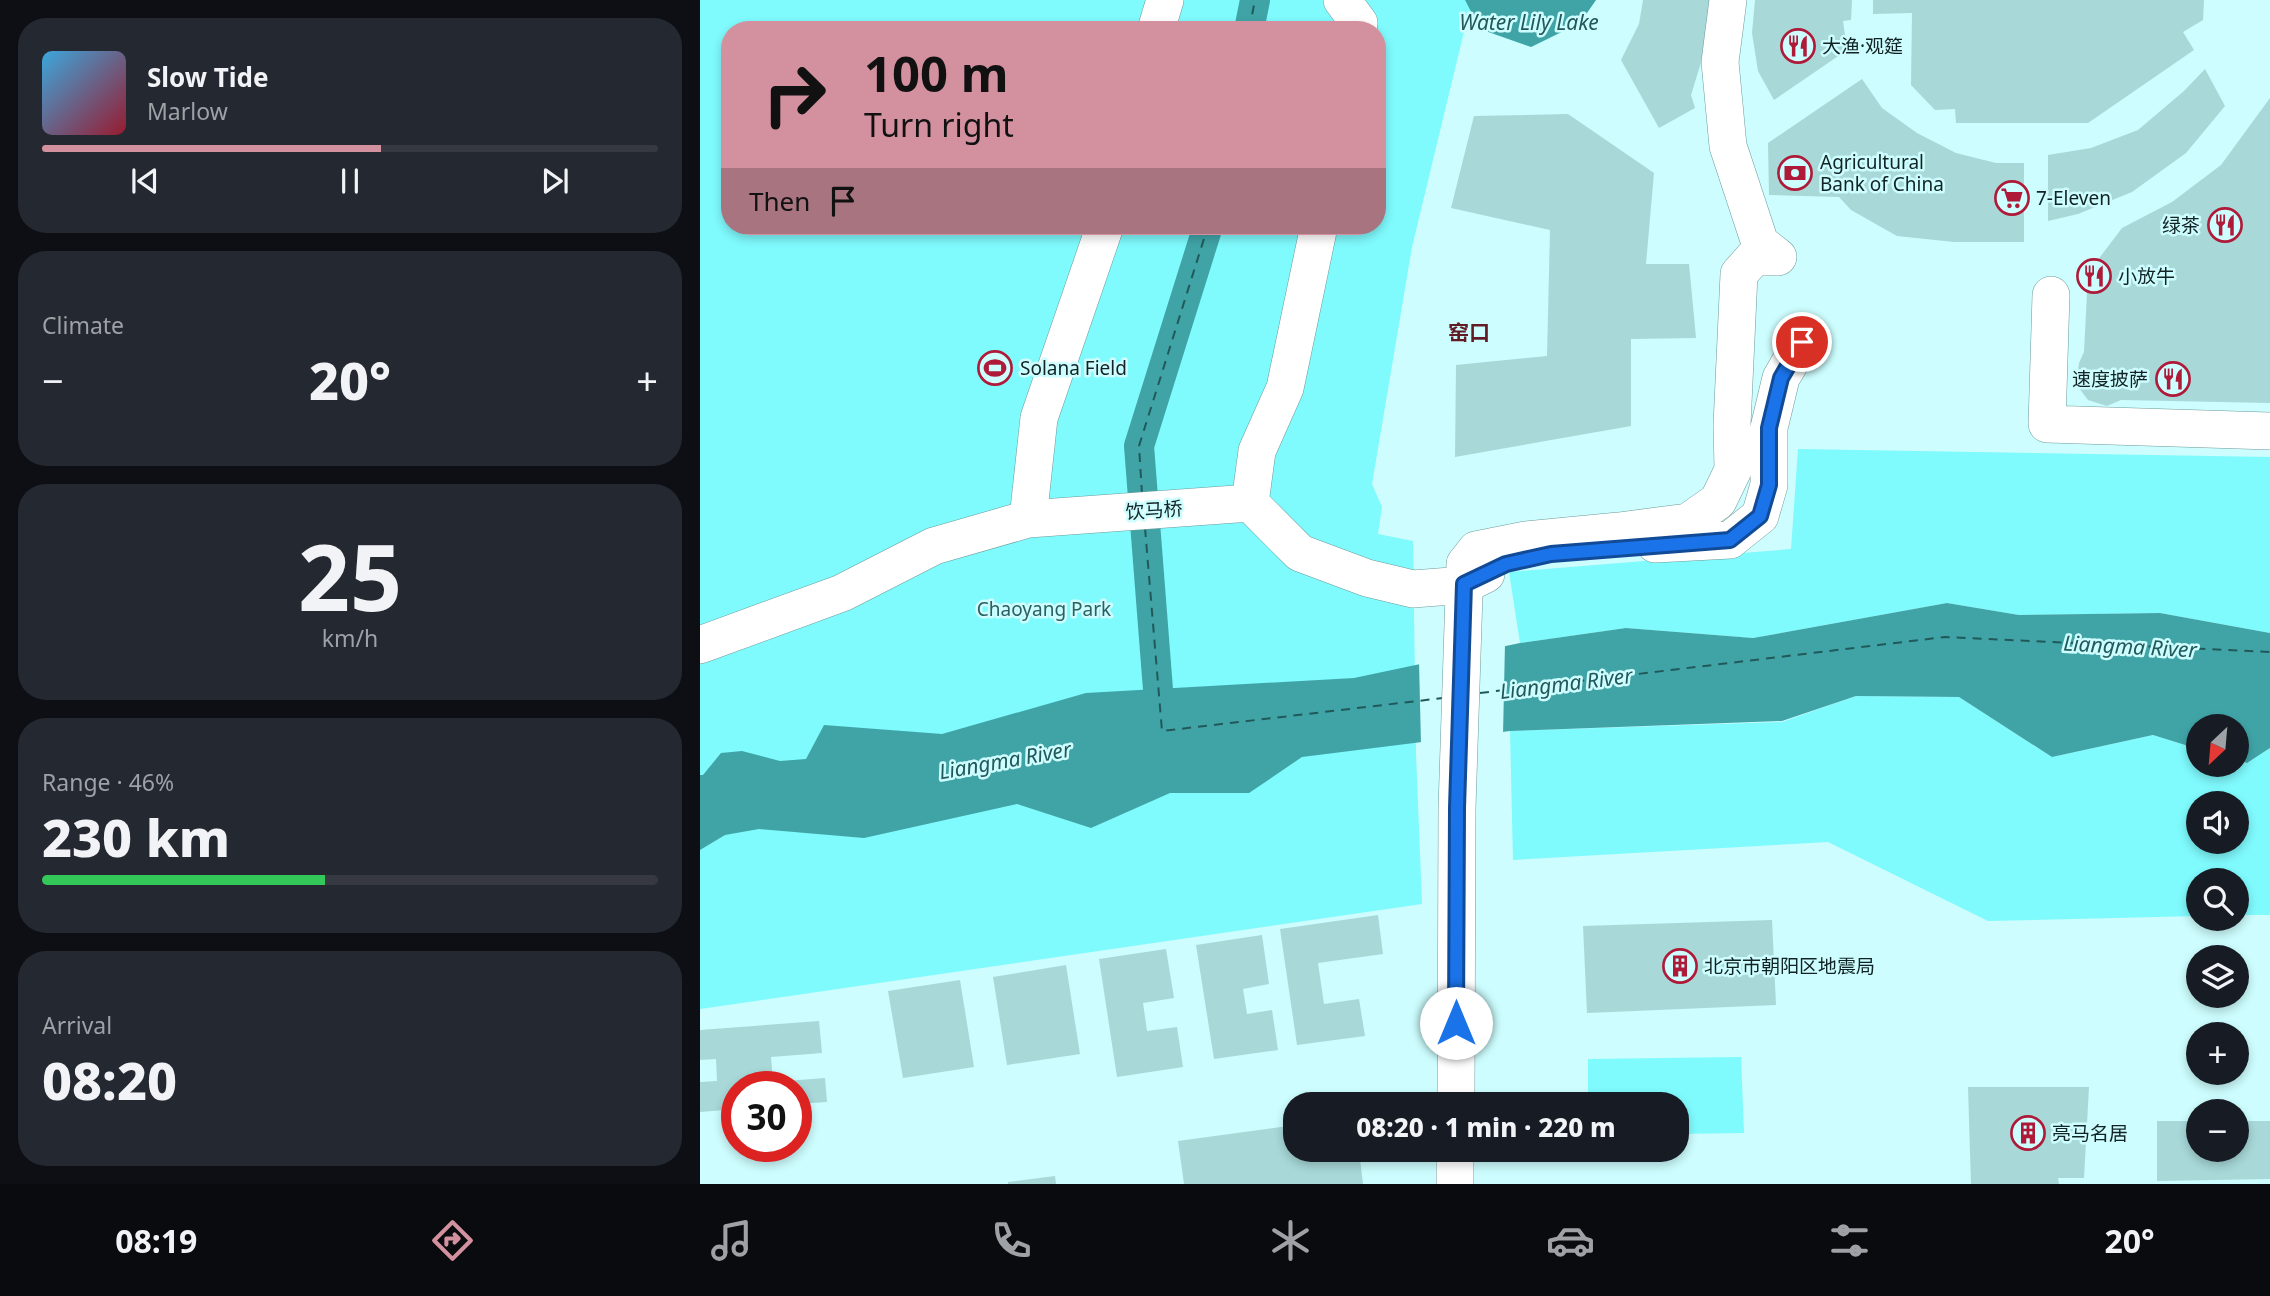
<!DOCTYPE html>
<html lang="en">
<head>
<meta charset="utf-8">
<style>
	body { margin:0; font-family:"Noto Sans","Noto Sans SC",sans-serif; background:#242831; color:#f1f3f6; height:100vh; display:flex; flex-direction:column; font-size:26px; white-space:nowrap }
	* { box-sizing:border-box; margin:0 }
	p { font-size:23px; color:#9ea1a6 }
	.icon { flex:none; width:38px; height:38px; fill:none; stroke:currentColor; stroke-width:2; stroke-linecap:round; stroke-linejoin:round }
	.map { position:relative; flex:1; overflow:hidden }
	.drawer { display:flex; flex-direction:column; gap:18px; padding:18px; background:#0d0f14; width:700px }
	.drawer>* { flex:none }
	.top-card { position:absolute; left:21px; top:21px; width:665px; height:214px; border-radius:28px; box-shadow:0 4px 10px #0003; background:#d391a0; color:#111; overflow:hidden }
	.needle { width:46px; rotate:206deg }
	.tools { position:absolute; left:1486px; top:714px; display:grid; gap:14px }
	.tools a { display:grid; place-items:center; width:63px; height:63px; border-radius:50%; background:#171b24; box-shadow:0 4px 10px #0003; font-size:35px }
	.speed { position:absolute; left:21px; top:1071px; display:flex; gap:14px; font-size:35px; font-weight:700; text-align:center }
	.speed>* { display:grid; place-content:center; width:91px; height:91px; border-radius:50%; background:#171b24; box-shadow:0 4px 10px #0003; line-height:1 }
	.speed .limit { border:10px solid #d22; background:#fff; color:#111 }
	.pin { position:absolute; display:grid; place-items:center; width:60px; height:60px; color:#fff; margin:-30px; border:4px solid #fff; border-radius:50%; box-shadow:0 2px 7px #0007 }
	.me { position:absolute; width:77px; margin:-38px; rotate:0deg; stroke-linejoin:round; filter:drop-shadow(0 0 5px #0008) }
	.turn { display:flex; align-items:center; gap:24px; height:147px; padding:0 28px; font-size:32px }
	.turn .icon { width:91px; height:91px; stroke-width:2.5 }
	.turn b { display:block; font-size:49px; line-height:60px }
	.then { display:flex; align-items:center; height:66px; padding:0 28px; background:#0003; gap:14px; font-size:26px }
	.big { font-size:52px; font-weight:800; line-height:1.1 }
	.drawer .widget { flex:1; display:flex; flex-direction:column; justify-content:center; gap:10px; min-width:0; padding:0 24px; border-radius:28px; background:#242831 }
	.drawer .dial { align-items:center; gap:0 }
	.dial b { font-size:91px; line-height:1 }
	.song { display:flex; align-items:center; gap:21px }
	.cover { width:84px; height:84px; border-radius:10px; background:linear-gradient(135deg,hsl(200 70% 55%),hsl(350 70% 35%)) }
	.played { height:7px; border-radius:4px; background:linear-gradient(90deg,#d391a0 55%,#363941 55%) }
	.keys { display:flex; justify-content:space-around; direction:ltr }
	.heat { display:flex; justify-content:space-between; align-items:center; font-size:38px; direction:ltr }
	.charge { height:10px; border-radius:5px; background:linear-gradient(90deg,#34c759 46%,#363941 0) }
	.trip { position:absolute; left:583px; top:1092px; width:406px; height:70px; border-radius:28px; background:#171b24; box-shadow:0 4px 10px #0003; font-weight:800; line-height:70px; text-align:center }
	.menu { display:flex; height:112px; justify-content:space-around; align-items:center; background:#090b0e; color:#9ea1a6 }
	.menu .icon { width:49px; height:49px }
	.menu .active { color:#d391a0 }
	.menu b { font-size:32px; color:#f1f3f6 }
	main { display:flex; flex:1; min-height:0 }
	.map>svg:first-child { display:block }
	.green { fill:#7ffafd; fill-rule:evenodd }
	.water { fill:#40a4a7 }
	.pier { fill:#cdfdfe }
	.lines { fill:none; stroke-linecap:round; stroke-linejoin:round }
	.canal { stroke:#40a4a7; stroke-width:30 }
	.ferry { stroke:#21595a; stroke-width:2; stroke-dasharray:9 7; stroke-linecap:butt }
	.building { fill:#a8d8d8 }
	.minor-casing { stroke:#6d9b9b; stroke-width:38 }
	.minor { stroke:#fff; stroke-width:37 }
	.route-casing { stroke:#114b97; stroke-width:18 }
	.route { stroke:#1a73e8; stroke-width:12 }
	.labels { text-anchor:middle; dominant-baseline:central; stroke-width:5; stroke-linejoin:round; paint-order:stroke }
	.poi-label { font-size:19px; fill:#112324; stroke:#cdfdfe; text-anchor:start }
	.street-label { font-size:19px; fill:#112324; stroke:#cdfdfe }
	.park-label { font-size:19px; fill:#296061; stroke:#cdfdfe }
	.water-label { font-size:21px; font-style:italic; fill:#21595a; stroke:#cdfdfe }
	.neighbourhood-label { font-size:21px; font-weight:bold; fill:#601b23; stroke:#cdfdfe }
</style>
</head>
<body>
<main>
<section class="drawer">
<div class="widget">
<div class="song"><i class="cover"></i><div><b>Slow Tide</b><p>Marlow</p></div></div>
<div class="played"></div>
<div class="keys"><svg class="icon" aria-label="previous" viewBox="0 0 24 24"><path d="M18 5L8 12l10 7zM5 5v14"/></svg><svg class="icon" aria-label="pause" viewBox="0 0 24 24"><path d="M8 5v14M16 5v14"/></svg><svg class="icon" aria-label="next" viewBox="0 0 24 24"><path d="M6 5l10 7-10 7zM19 5v14"/></svg></div>
</div>
<div class="widget"><p>Climate</p>
<div class="heat"><a>−</a><b class="big">20°</b><a>+</a></div>
</div>
<div class="widget dial"><b>25</b><p>km/h</p></div>
<div class="widget"><p>Range · 46%</p><b class="big">230 km</b><div class="charge"></div></div>
<div class="widget"><p>Arrival</p><b class="big">08:20</b></div>
</section>
<div class="map">
<svg width="1570" height="1184" viewBox="0 0 1570 1184">
	<rect width="100%" height="100%" fill="#cdfdfe"/>
	<path class="green" d="M 0,0 L 896,0 L 880,23 L 831,47 L 780,29 L 769,11 L 712,247 L 672,484 L 682,507 L 678,534 L 713,541 L 716,753 L 722,904 L 0,1009 ZM 30,30 L 677,30 L 677,226 L 30,226 Z
		M 1098,449 L 1570,457 L 1570,633 L 1460,613 L 1319,615 L 1247,603 L 1053,638 L 926,628 L 820,643 L 809,572 L 1091,549 Z
		M 1156,696 L 1259,697 L 1352,757 L 1453,735 L 1498,749 L 1498,765 L 1536,765 L 1537,760 L 1547,763 L 1570,748 L 1570,915 L 1537,915 L 1536,880 L 1498,880 L 1498,916 L 1288,921 L 1128,842 L 813,860 L 810,731 L 1082,722 ZM 1498,803 L 1536,803 L 1536,842 L 1498,842 Z
		M 1041,1057 L 1044,1133 L 977,1134 L 976,1104 L 888,1104 L 888,1059 Z"/>
	<path class="water" d="M 765,0 L 896,0 L 880,23 L 831,47 L 780,29 Z
		M 1247,603 L 1319,615 L 1460,613 L 1570,633 L 1570,748 L 1547,763 L 1537,760 L 1536,726 L 1498,726 L 1498,749 L 1453,735 L 1352,757 L 1259,697 L 1156,696 L 1082,721 L 810,731 L 602,757 L 549,793 L 470,793 L 391,828 L 317,804 L 164,838 L 59,829 L 25,835 L 0,850 L 0,775 L 3,775 L 21,753 L 42,751 L 80,761 L 106,759 L 124,725 L 242,734 L 386,693 L 654,678 L 820,643 L 926,628 L 1053,638 Z"/>
	<path class="pier" d="M 805,643 L 803,735 L 721,745 L 719,661 Z"/>
	<g class="lines">
		<path class="canal" d="M 549,30 L 555,0
			M 461,728 L 439,446 L 508,226"/>
		<path class="ferry" d="M 549,30 L 555,0
			M 442,494 L 439,446 L 508,226
			M 445,528 L 462,731 L 743,698
			M 780,693 L 1245,637 L 1570,652"/>
	</g>
	<path class="building" d="M 943,0 L 1015,0 L 1007,43 L 991,95 L 995,108 L 959,128 L 921,60 L 939,24 Z
		M 1055,0 L 1152,0 L 1151,20 L 1143,21 L 1147,50 L 1074,100 L 1058,71 L 1052,33 Z
		M 1173,0 L 1504,0 L 1503,20 L 1483,32 L 1494,50 L 1388,123 L 1256,123 L 1255,109 L 1235,110 L 1211,85 L 1212,13 L 1173,14 Z
		M 1505,69 L 1525,106 L 1486,153 L 1432,192 L 1378,214 L 1348,221 L 1348,155 L 1391,148 L 1438,130 L 1484,91 Z
		M 1162,79 L 1182,108 L 1217,133 L 1256,153 L 1296,163 L 1324,163 L 1324,242 L 1254,242 L 1197,236 L 1151,210 L 1139,197 L 1069,195 L 1068,143 Z
		M 1570,98 L 1570,403 L 1421,400 L 1407,406 L 1388,400 L 1376,384 L 1379,363 L 1384,352 L 1388,273 L 1422,228 L 1472,202 L 1521,165 Z
		M 868,114 L 954,173 L 946,264 L 989,264 L 996,338 L 931,339 L 931,426 L 755,457 L 756,365 L 847,356 L 850,230 L 751,208 L 774,116 Z
		M 678,915 L 683,954 L 618,963 L 624,1004 L 659,999 L 665,1036 L 597,1045 L 580,929 Z
		M 1072,920 L 1076,1005 L 887,1013 L 883,926 Z
		M 562,935 L 569,984 L 543,989 L 547,1014 L 572,1010 L 578,1050 L 514,1059 L 496,945 Z
		M 466,949 L 474,998 L 443,1003 L 447,1031 L 477,1027 L 483,1067 L 417,1077 L 399,959 Z
		M 366,965 L 380,1054 L 307,1065 L 293,977 Z
		M 260,980 L 274,1067 L 203,1078 L 188,991 Z
		M 119,1021 L 122,1053 L 71,1057 L 73,1082 L 125,1078 L 127,1102 L 96,1104 L 96,1087 L 37,1087 L 37,1109 L 0,1112 L 0,1082 L 17,1081 L 16,1059 L 0,1060 L 0,1030 Z
		M 1268,1087 L 1389,1087 L 1384,1178 L 1358,1178 L 1359,1184 L 1271,1184 Z
		M 1457,1121 L 1498,1121 L 1498,1150 L 1536,1150 L 1536,1121 L 1570,1121 L 1570,1179 L 1457,1181 Z
		M 595,1125 L 595,1150 L 659,1150 L 663,1184 L 484,1184 L 478,1141 Z
		M 355,1176 L 356,1184 L 308,1184 L 308,1182 Z"/>
	<g class="lines">
		<g class="minor-casing">
			<path id="minor" d="M 642,0 L 659,23 L 658,30
				M 1028,0 L 1020,62 L 1028,146 L 1060,243 L 1078,257
				M 456,30 L 465,0
				M 619,226 L 585,388 L 557,451 L 550,503 L 600,553 L 667,578 L 713,589 L 764,585 L 786,574
				M 1351,295 L 1347,424 L 1570,431
				M 328,519 L 339,418 L 405,226
				M 955,544 L 1030,540 L 1060,516 L 1069,485 L 1069,428 L 1081,378 L 1102,342
				M 0,645 L 142,593 L 234,546 L 328,519 L 550,503
				M 756,1104 L 757,808 L 765,564 L 776,550 L 826,540 L 919,531 L 988,522 L 1018,501 L 1033,470 L 1032,425 L 1039,274 L 1054,257 L 1078,257
				M 755,1184 L 755,1150"/>
		</g>
		<use href="#minor" class="minor"/>
	</g>
	<g class="lines">
		<g class="route-casing">
			<path id="route" d="M 756,1023 L 757,808 L 764,584 L 806,564 L 851,554 L 1030,540 L 1060,516 L 1069,485 L 1069,428 L 1081,378 L 1102,342"/>
		</g>
		<use href="#route" class="route"/>
	</g>
	<defs>
		<g id="restaurant-ring" transform="scale(1.75)"><circle r="9.5" fill="#cdfdfe" stroke="#ae1a38" stroke-width="1.5"/><path d="M-5-6h1v4h1v-4h1v4h1v-4h1v5L-1.5 .5V6h-2V.5L-5-1ZM5-6V6H3V1.5H1.5Q1.5-4 5-6Z" fill="#ae1a38"/></g>
		<g id="bank-ring" transform="scale(1.75)"><circle r="9.5" fill="#cdfdfe" stroke="#ae1a38" stroke-width="1.5"/><path d="M-6-4H6V4H-6ZM0-2.3a2.3 2.3 0 1 0 0 4.6a2.3 2.3 0 1 0 0-4.6Z" fill="#ae1a38"/></g>
		<g id="supermarket-ring" transform="scale(1.75)"><circle r="9.5" fill="#cdfdfe" stroke="#ae1a38" stroke-width="1.5"/><path d="M-6-5.5h2.5l.6 2H6L4.5 2H-2.5L-4.4-4H-6ZM-1.5 3.2a1.3 1.3 0 1 0 .1 0ZM3 3.2a1.3 1.3 0 1 0 .1 0Z" fill="#ae1a38"/></g>
		<g id="stadium-ring" transform="scale(1.75)"><circle r="9.5" fill="#cdfdfe" stroke="#ae1a38" stroke-width="1.5"/><path d="M0-5a6.5 5 0 1 0 0 10a6.5 5 0 1 0 0-10ZM-3.5-1.8h7v3.6h-7Z" fill="#ae1a38"/></g>
		<g id="building-ring" transform="scale(1.75)"><circle r="9.5" fill="#cdfdfe" stroke="#ae1a38" stroke-width="1.5"/><path d="M-4-6H4V6H1V3H-1V6H-4ZM-2.5-4.3h1.7v1.8h-1.7ZM.8-4.3h1.7v1.8H.8ZM-2.5-1h1.7V.8h-1.7ZM.8-1h1.7V.8H.8Z" fill="#ae1a38"/></g>
	</defs>
	<g fill-rule="evenodd">
		<use href="#restaurant-ring" x="1098" y="46"/>
		<use href="#bank-ring" x="1095" y="173"/>
		<use href="#supermarket-ring" x="1312" y="198"/>
		<use href="#restaurant-ring" x="1525" y="225"/>
		<use href="#restaurant-ring" x="1394" y="276"/>
		<use href="#stadium-ring" x="295" y="368"/>
		<use href="#restaurant-ring" x="1473" y="379"/>
		<use href="#building-ring" x="980" y="966"/>
		<use href="#building-ring" x="1328" y="1133"/>
	</g>
	<g class="labels">
		<g class="poi-label">
			<text x="1122" y="46">大渔·观筵</text>
			<text x="1120" y="162">Agricultural<tspan x="1120" dy="22">Bank of China</tspan></text>
			<text x="1336" y="198">7-Eleven</text>
			<text x="1500" y="225" text-anchor="end">绿茶</text>
			<text x="1418" y="276">小放牛</text>
			<text x="320" y="368">Solana Field</text>
			<text x="1448" y="379" text-anchor="end">速度披萨</text>
			<text x="1004" y="966">北京市朝阳区地震局</text>
			<text x="1352" y="1133">亮马名居</text>
		</g>
		<g class="street-label">
			<text transform="translate(454 510) rotate(-4)">饮马桥</text>
		</g>
		<g class="park-label">
			<text x="344" y="609">Chaoyang Park</text>
		</g>
		<g class="water-label">
			<text x="829" y="22">Water Lily Lake</text>
			<text transform="translate(1430 646) rotate(3)">Liangma River</text>
			<text transform="translate(866 683) rotate(-7)">Liangma River</text>
			<text transform="translate(305 760) rotate(-10)">Liangma River</text>
		</g>
		<g class="neighbourhood-label">
			<text x="769" y="332">窑口</text>
		</g>
	</g>
</svg>
<div class="tools">
<a><svg class="needle" viewBox="-14 -14 28 28"><path d="M0-13l5 13h-10z" fill="#e53935"/><path d="M0 13l5-13h-10z" fill="#9ea1a6"/></svg></a>
<a><svg class="icon" aria-label="sound" viewBox="0 0 24 24"><path d="M4 9h4l5-4v14l-5-4H4zM17 9q2 3 0 6"/></svg></a>
<a><svg class="icon" aria-label="search" viewBox="0 0 24 24"><circle cx="10" cy="10" r="6"/><path d="M15 15l6 6"/></svg></a>
<a><svg class="icon" aria-label="layers" viewBox="0 0 24 24"><path d="M12 4l9 5-9 5-9-5zM3 14l9 5 9-5"/></svg></a>
<a>+</a>
<a>−</a>
</div>
<div class="speed"><div class="limit">30</div></div>
<div class="pin" style="left:1102px;top:342px;background:#d93025"><svg class="icon" aria-label="arrive" viewBox="0 0 24 24"><path d="M6 21V4h12l-3 4 3 4H6"/></svg></div>
<svg class="me" style="left:756px;top:1023px" viewBox="-20 -20 40 40"><circle r="19" fill="#fff"/><path d="M0-13L10 11 0 6-10 11z" fill="#1a73e8"/></svg>
<div class="trip">08:20 · 1 min · 220 m</div>
<div class="top-card">
<div class="turn"><svg class="icon" aria-label="right" viewBox="0 0 24 24"><path d="M7 20v-9h11M14 6l5 5-5 5"/></svg><div><b>100 m</b>Turn right</div></div>
<div class="then">Then<svg class="icon" aria-label="arrive" viewBox="0 0 24 24"><path d="M6 21V4h12l-3 4 3 4H6"/></svg></div>
</div>
</div>
</main>
<nav class="menu">
<b>08:19</b>
<svg class="icon active" aria-label="directions" viewBox="0 0 24 24"><path d="M12 3l9 9-9 9-9-9zM9 14v-3h6M13 9l2 2-2 2"/></svg>
<svg class="icon" aria-label="music" viewBox="0 0 24 24"><path d="M9 18V5l10-2v13"/><circle cx="6" cy="18" r="3"/><circle cx="16" cy="16" r="3"/></svg>
<svg class="icon" aria-label="phone" viewBox="0 0 24 24"><path d="M5 4h4l2 5-3 2q2 4 5 5l2-3 5 2v4C11 20 4 13 5 4z"/></svg>
<svg class="icon" aria-label="climate" viewBox="0 0 24 24"><path d="M12 3v18M4 7l16 10M4 17L20 7"/></svg>
<svg class="icon" aria-label="car" viewBox="0 0 24 24"><path d="M5 17H2v-5l4-1 3-4h7l3 4 3 1v5h-3M9 17h6M6 11h13"/><circle cx="7" cy="17" r="2"/><circle cx="17" cy="17" r="2"/></svg>
<svg class="icon" aria-label="filters" viewBox="0 0 24 24"><path d="M4 7h16M4 17h16"/><circle cx="9" cy="7" r="2"/><circle cx="15" cy="17" r="2"/></svg>
<b>20°</b>
</nav>
</body>
</html>
